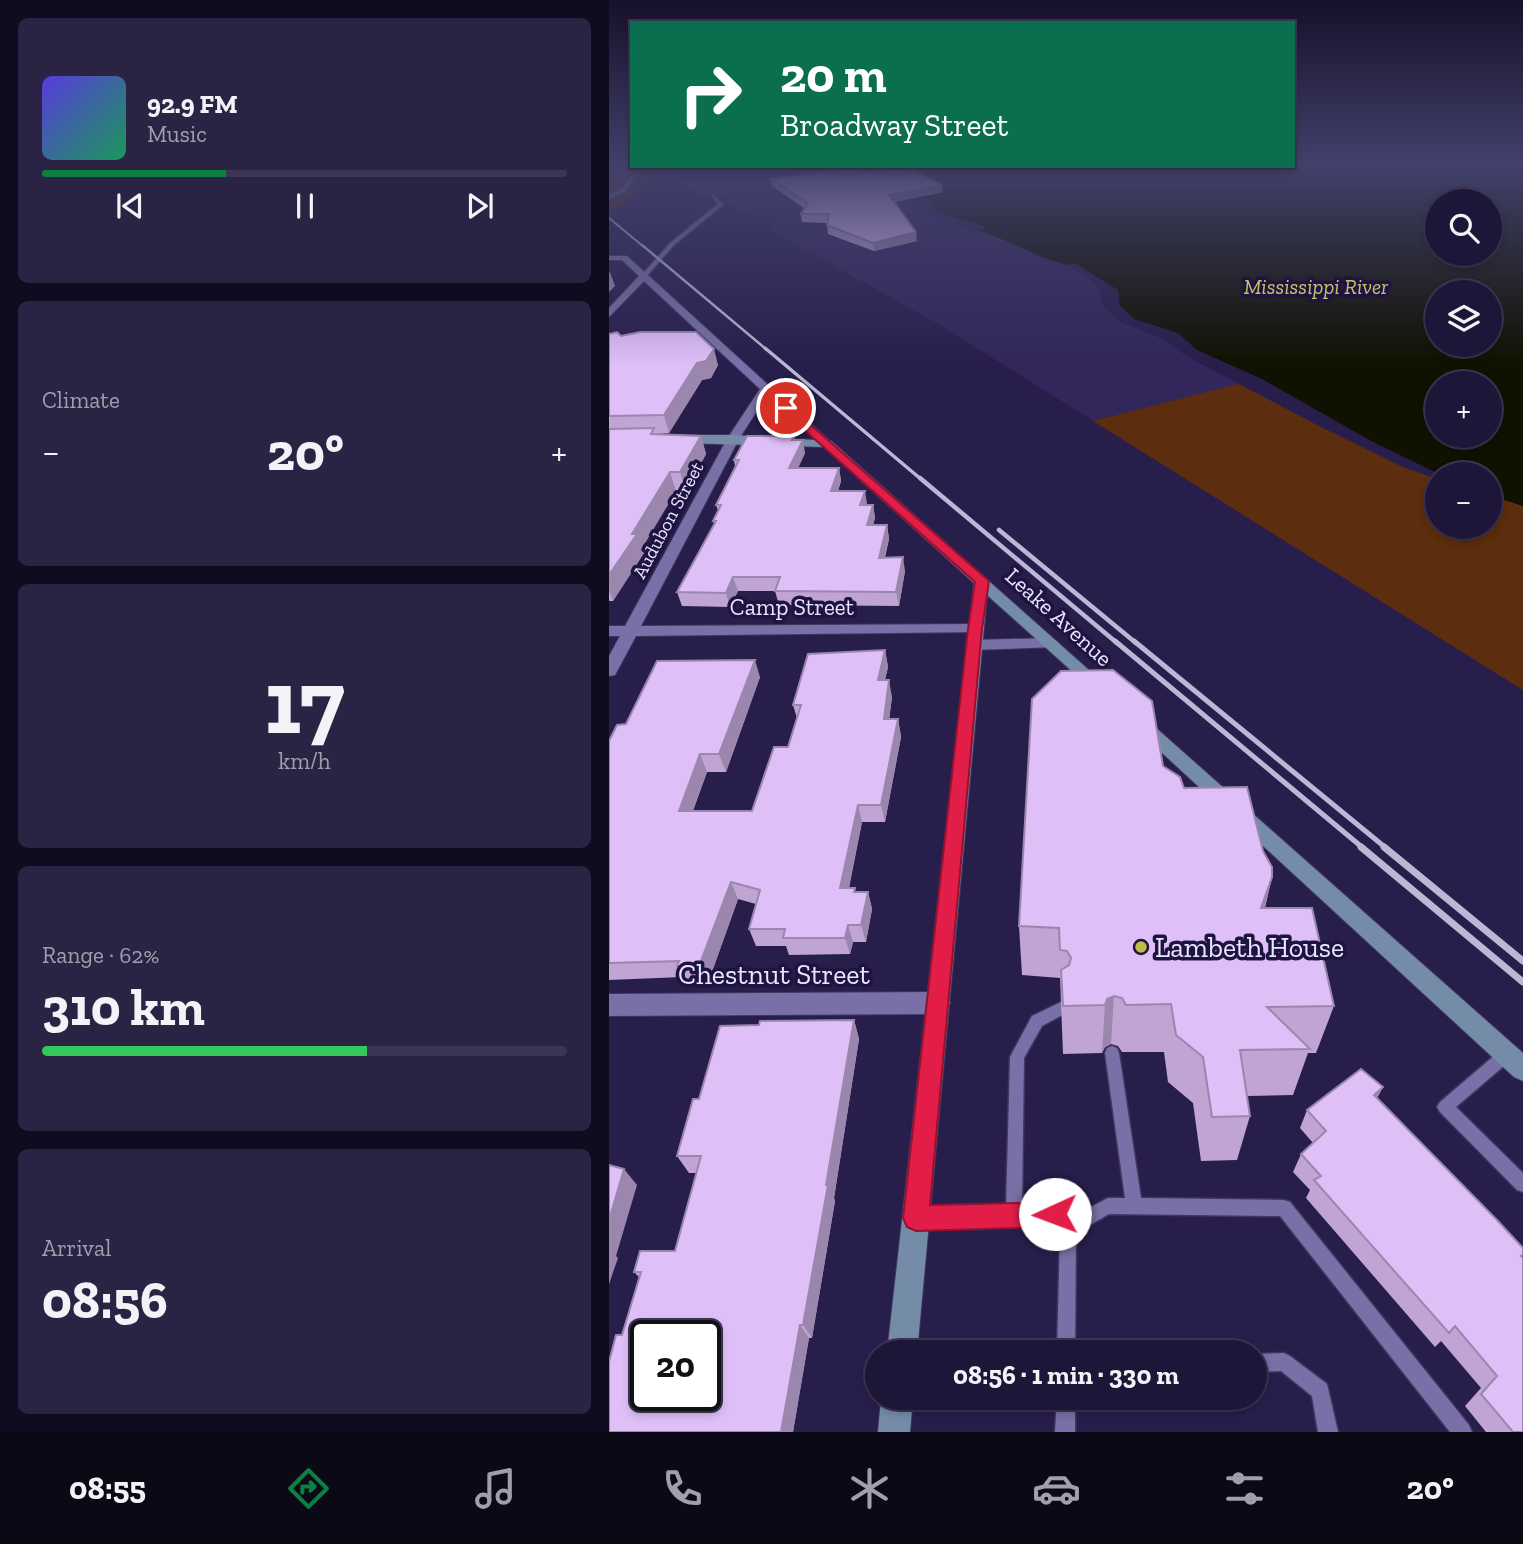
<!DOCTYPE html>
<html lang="en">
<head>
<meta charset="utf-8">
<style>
	body { margin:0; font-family:"Zilla Slab",serif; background:#2b2344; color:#f1f3f6; height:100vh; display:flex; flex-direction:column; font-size:26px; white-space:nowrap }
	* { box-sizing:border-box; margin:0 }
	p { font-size:23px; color:#a19fae }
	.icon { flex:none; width:38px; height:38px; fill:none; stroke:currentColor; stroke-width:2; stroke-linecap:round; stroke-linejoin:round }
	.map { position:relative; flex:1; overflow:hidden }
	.side { display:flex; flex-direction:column; gap:18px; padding:18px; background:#100c1f; width:609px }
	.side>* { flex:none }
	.banner { position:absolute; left:21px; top:21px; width:665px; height:147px; border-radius:0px; box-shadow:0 4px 10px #0003,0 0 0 2px #3c3553; background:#0b6e4f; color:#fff; overflow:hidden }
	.buttons { position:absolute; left:816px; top:189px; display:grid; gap:14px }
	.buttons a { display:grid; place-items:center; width:77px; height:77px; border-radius:50%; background:#1e1639; box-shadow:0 4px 10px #0003,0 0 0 2px #3c3553; font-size:35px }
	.speed { position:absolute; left:21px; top:1320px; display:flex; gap:14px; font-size:35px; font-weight:700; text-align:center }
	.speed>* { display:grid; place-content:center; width:91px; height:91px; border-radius:50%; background:#1e1639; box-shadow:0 4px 10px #0003,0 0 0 2px #3c3553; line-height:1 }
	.speed .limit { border:4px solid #111; border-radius:10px; background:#fff; color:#111 }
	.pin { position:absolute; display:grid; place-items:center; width:60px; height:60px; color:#fff; margin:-30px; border:4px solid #fff; border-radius:50%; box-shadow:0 2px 7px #0007 }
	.me { position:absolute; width:77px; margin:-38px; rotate:268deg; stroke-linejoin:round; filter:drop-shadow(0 0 5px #0008) }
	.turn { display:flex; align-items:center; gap:24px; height:147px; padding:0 35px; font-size:32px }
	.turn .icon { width:91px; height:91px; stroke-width:2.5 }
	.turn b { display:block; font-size:49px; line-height:60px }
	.big { font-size:52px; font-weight:700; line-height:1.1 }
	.side .widget { flex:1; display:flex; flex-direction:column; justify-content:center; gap:10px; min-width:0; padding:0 24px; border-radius:10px; background:#2b2344 }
	.side .dial { align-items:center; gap:0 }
	.dial b { font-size:91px; line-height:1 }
	.song { display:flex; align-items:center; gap:21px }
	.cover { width:84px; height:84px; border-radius:10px; background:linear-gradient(135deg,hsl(250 70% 55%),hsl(150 70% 35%)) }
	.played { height:7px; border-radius:4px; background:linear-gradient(90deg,#0b8043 35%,#3c3553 35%) }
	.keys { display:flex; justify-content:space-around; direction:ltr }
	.heat { display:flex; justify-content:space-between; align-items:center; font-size:38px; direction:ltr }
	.charge { height:10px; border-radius:5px; background:linear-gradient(90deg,#34c759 62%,#3c3553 0) }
	.trip { position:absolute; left:256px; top:1340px; width:402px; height:70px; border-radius:35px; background:#1e1639; box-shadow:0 4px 10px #0003,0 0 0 2px #3c3553; font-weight:700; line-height:70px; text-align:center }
	.menu { display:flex; height:112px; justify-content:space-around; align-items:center; background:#0c0917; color:#a19fae }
	.menu .icon { width:49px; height:49px }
	.menu .selected { color:#0b8043 }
	.menu b { font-size:32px; color:#f1f3f6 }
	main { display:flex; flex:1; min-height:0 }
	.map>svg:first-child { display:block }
	.built { fill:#32265a }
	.green { fill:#5c2d0e }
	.water { fill:#111101; fill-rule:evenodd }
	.pier { fill:#281e4c }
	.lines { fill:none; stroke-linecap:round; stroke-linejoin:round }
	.lane-casing { stroke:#41365e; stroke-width:3 }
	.street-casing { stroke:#41365e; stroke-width:2 }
	.secondary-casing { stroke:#41365e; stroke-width:2 }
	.lane { fill:#7870a6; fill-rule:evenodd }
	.street { fill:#7870a6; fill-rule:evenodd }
	.secondary { fill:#758ca9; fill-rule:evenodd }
	.rail-far5 { stroke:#bbb7d4; stroke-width:2 }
	.rail-far4 { stroke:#bbb7d4; stroke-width:2.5 }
	.rail-far3 { stroke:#bbb7d4; stroke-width:3.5 }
	.rail-far2 { stroke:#bbb7d4; stroke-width:4.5 }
	.rail-far1 { stroke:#bbb7d4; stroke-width:5 }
	.rail { stroke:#bbb7d4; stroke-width:7 }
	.wall { fill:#bfa4d4 }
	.shaded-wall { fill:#9b86ad }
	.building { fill:#debff7; stroke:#9b86ad; stroke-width:2; fill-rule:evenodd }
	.route { fill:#e11d48; stroke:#92132f; stroke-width:2 }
	.poi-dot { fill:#bdbf42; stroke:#1f1441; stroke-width:2.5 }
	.labels { text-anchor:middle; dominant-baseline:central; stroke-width:7; stroke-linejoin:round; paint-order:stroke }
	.far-street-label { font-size:19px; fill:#e8e6fe; stroke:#1f1441 }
	.far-water-label { font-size:21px; font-style:italic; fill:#c3c564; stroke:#1f1441 }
	.street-label { font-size:23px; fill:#e8e6fe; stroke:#1f1441 }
	.near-poi-label { font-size:28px; fill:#e8e6fe; stroke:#1f1441; text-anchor:start }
	.near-street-label { font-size:28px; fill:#e8e6fe; stroke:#1f1441 }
</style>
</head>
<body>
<main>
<section class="side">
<div class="widget">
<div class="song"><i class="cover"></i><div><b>92.9 FM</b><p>Music</p></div></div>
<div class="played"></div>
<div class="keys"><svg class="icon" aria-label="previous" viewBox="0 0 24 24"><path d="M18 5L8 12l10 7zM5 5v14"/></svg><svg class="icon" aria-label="pause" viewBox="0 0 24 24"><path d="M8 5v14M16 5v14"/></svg><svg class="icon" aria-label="next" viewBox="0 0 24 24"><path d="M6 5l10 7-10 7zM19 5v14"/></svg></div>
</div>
<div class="widget"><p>Climate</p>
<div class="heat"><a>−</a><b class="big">20°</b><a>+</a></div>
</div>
<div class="widget dial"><b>17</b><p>km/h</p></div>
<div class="widget"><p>Range · 62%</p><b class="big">310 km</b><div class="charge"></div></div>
<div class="widget"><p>Arrival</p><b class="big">08:56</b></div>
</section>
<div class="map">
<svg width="914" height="1432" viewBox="0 0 914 1432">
	<rect width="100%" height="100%" fill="#281e4c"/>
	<path class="built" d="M 54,166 L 243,166 L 374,231 L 482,275 L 556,338 L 633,383 L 828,527 L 880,527 L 880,495 L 914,506 L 914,690 L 331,325 L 159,229 L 166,225 L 170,215 L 138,215 L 119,204 L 117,194 L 95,197 L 51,169 Z"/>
	<path class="green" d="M 0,165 L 54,166 L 7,211 L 0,205 Z
		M 633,383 L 828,476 L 828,527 L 880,527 L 880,495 L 914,506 L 914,690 L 484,421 Z"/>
	<path class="water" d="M 914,165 L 914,506 L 880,495 L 880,474 L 828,474 L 556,338 L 510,321 C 503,305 496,285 482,275 C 465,263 443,263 426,254 C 389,236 353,224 314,212 L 306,198 L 243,166 ZM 828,201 L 880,201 L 880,254 L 828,254 ZM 828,292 L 880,292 L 880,345 L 828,345 ZM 828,383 L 880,383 L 880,436 L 828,436 Z"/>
	<path class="pier" d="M 251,167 L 301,188 L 311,197 L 325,203 L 322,207 L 329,212 L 377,227 L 368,232 L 311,211 L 303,201 L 240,168 Z
		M 466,263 L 509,290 L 511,306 L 525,319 L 569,333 L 588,350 L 653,379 L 762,441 L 830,474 L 828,474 L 828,479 L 796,468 L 712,427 L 581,358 L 551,338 L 508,320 L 493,304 L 491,290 L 480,278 L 459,265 Z"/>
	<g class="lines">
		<g class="lane-casing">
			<path id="lane" d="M 102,194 L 104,194 L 114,205 L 65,245 L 36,278 L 32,278 L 32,276 L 61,243 L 109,204 Z
				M 452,1002 L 457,1003 L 459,1008 L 457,1013 L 433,1026 L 415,1058 L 413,1207 C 436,1206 444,1201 461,1218 L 499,1198 L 516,1198 L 496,1053 L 498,1048 L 503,1046 L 508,1048 L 510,1053 L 532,1198 L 675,1200 L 681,1202 L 860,1425 L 863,1432 L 841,1432 L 671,1216 L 500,1214 L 467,1233 L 466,1353 L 448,1353 L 451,1231 L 442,1222 L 307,1226 L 301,1224 L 299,1218 L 301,1212 L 307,1210 L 397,1207 L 401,1057 L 423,1016 Z
				M 898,1047 L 903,1049 L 905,1054 L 903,1059 L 847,1107 L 914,1173 L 914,1192 L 908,1190 L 831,1112 L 828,1107 L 831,1102 L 893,1049 Z
				M 675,1353 L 681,1356 L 718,1384 L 729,1432 L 709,1432 L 703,1396 L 672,1371 L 646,1372 L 646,1354 Z
				M 448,1398 L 466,1398 L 466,1432 L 446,1432 Z"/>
		</g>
		<g class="street-casing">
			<path id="street" d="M 29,166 L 35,166 L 16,192 L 0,199 L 0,194 L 12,190 Z
				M 0,256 L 18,256 L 224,444 L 214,447 L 158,395 L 130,439 L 32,626 L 366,624 L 374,629 L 372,632 L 27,636 L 6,675 L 0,676 L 0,656 L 11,636 L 0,636 L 0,626 L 16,626 L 118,439 L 151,389 L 35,281 L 0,317 L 0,308 L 30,276 L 13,260 L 0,260 Z
				M 442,638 L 450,643 L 448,647 L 364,650 L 356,645 L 364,640 Z
				M 329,992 L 337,996 L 341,1003 L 337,1010 L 329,1014 L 0,1016 L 0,994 Z"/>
		</g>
		<g class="secondary-casing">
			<path id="secondary" d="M 124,435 L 222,441 L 499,687 L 491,693 L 485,691 L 378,595 L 308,1353 L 278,1353 L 365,583 L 215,447 L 68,443 L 62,439 L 68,435 Z
				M 532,718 L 538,720 L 914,1053 L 914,1081 L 905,1077 L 526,728 L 523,724 L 526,720 Z
				M 272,1398 L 304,1398 L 301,1432 L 269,1432 Z"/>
		</g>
		<use href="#lane" class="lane"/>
		<use href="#street" class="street"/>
		<use href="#secondary" class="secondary"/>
		<path class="rail-far5" d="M 0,218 L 35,247"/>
		<path class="rail-far4" d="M 33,245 L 158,350"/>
		<path class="rail-far3" d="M 156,348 L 313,480"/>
		<path class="rail-far2" d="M 311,478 L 508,643
			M 390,530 L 527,643"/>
		<path class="rail-far1" d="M 506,641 L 754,848
			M 525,641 L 777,848"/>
		<path class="rail" d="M 752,847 L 914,982
			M 775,847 L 914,961"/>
	</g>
	<path class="wall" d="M 257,172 L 334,192 L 285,202 L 308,241 L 265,251 L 219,234 L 218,223 L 193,222 L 192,214 L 195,208 L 163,186 L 162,179 Z
		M 0,334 L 12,336 L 109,365 L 102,378 L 93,380 L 60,433 L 47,433 L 92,436 L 97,454 L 77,491 L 67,491 L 33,548 L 35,553 L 4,601 L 0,601 Z
		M 185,436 L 186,440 L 196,453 L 189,468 L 230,468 L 232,481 L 229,491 L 258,505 L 264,505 L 266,518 L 264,525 L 278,525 L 280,539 L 276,558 L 296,571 L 290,606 L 170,605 L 166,591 L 129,591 L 121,607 L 73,606 L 68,592 L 105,524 L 104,521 L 109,510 L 107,505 L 126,466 L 125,460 Z
		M 276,650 L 279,667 L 276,680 L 283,697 L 280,719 L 289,719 L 292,737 L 276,822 L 253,822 L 240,888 L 247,892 L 259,892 L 263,909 L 257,942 L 244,942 L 241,954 L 180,955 L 177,946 L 147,946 L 140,929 L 147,904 L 129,899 L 99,983 L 76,983 L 73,977 L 0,980 L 0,741 L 17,724 L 151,677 L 117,772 L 98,772 L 84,811 L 143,811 L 179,747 L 188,718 L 184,705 Z
		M 554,766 L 575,788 L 654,851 L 663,877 L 656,908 L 725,1006 L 707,1053 L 699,1053 L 684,1095 L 638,1096 L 641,1116 L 628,1160 L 592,1161 L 584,1103 L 559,1082 L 555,1052 L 513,1052 L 509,1046 L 502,1044 L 496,1047 L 493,1053 L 454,1054 L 451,978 L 413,975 L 410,926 Z
		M 245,1020 L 250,1039 L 225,1198 L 226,1201 L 203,1338 L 200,1338 L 184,1432 L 0,1432 L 13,1335 L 30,1277 L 25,1272 L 66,1251 L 88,1173 L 80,1173 L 68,1156 L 90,1099 L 150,1025 Z
		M 774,1087 L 768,1098 L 914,1248 L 913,1257 L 914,1432 L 877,1432 L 856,1406 L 872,1388 L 832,1341 L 826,1347 L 697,1198 L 701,1190 L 684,1172 L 692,1154 L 704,1143 L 691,1128 L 698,1110 Z"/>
	<path class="shaded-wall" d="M 333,185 L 334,192 L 281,203 L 280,195 Z
		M 307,232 L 308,241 L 265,251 L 264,243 Z
		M 1,272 L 6,286 L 0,292 L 0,273 Z
		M 105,349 L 109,365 L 102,378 L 93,380 L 60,433 L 55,415 L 88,363 Z
		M 92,436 L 97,454 L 77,491 L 71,472 Z
		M 194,440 L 196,453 L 183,481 L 180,468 Z
		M 230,468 L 232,481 L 225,504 L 222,491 Z
		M 61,472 L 67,491 L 33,548 L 35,553 L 4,601 L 0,590 L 0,575 L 23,534 Z
		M 256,491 L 258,504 L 253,518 L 251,505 Z
		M 264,505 L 266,518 L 260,539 L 258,525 Z
		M 278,525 L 280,539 L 272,571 L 270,558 Z
		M 294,557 L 296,571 L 290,606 L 287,592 Z
		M 124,577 L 129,591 L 121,607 L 117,593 Z
		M 276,650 L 279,667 L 272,697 L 269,680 Z
		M 146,660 L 151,677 L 117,772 L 110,754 Z
		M 280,680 L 283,697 L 278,737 L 275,719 Z
		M 289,719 L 292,737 L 276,822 L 272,805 Z
		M 91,754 L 98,772 L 77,829 L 70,811 Z
		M 249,805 L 253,822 L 236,905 L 231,888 Z
		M 663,877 L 651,927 L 652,908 Z
		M 122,882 L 129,899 L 99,983 L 90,966 Z
		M 259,892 L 263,909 L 257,942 L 252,925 Z
		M 239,925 L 244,942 L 241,954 L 236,938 Z
		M 505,996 L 502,1044 L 496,1047 L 493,1053 L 496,1005 L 498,999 Z
		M 245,1020 L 250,1039 L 225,1198 L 226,1201 L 203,1338 L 194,1325 Z
		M 774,1087 L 764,1106 L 765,1095 Z
		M 15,1169 L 28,1185 L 7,1256 L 9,1258 L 0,1284 L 0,1220 Z
		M 191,1325 L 200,1338 L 184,1432 L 172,1432 Z"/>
	<path class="building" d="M 295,166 L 333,185 L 280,195 L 307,232 L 264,243 L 218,225 L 220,214 L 192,214 L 199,203 L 162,179 L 246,167 L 257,172 Z
		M 8,332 L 12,336 L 31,332 L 87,332 L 105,349 L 97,361 L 88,363 L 55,415 L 0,416 L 0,334 Z
		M 45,428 L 42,434 L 92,436 L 71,472 L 61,472 L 23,534 L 28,534 L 0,575 L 0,429 Z
		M 138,436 L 185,436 L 183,440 L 194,440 L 180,468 L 230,468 L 222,491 L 256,491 L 251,505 L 264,505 L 258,525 L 278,525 L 270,558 L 294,557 L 287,592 L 166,591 L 171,577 L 124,577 L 117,593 L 68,592 L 107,521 L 104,521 L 112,505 L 107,505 L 130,460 L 125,460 Z
		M 276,650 L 269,680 L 280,680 L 275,719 L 289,719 L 272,805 L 249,805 L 231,888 L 246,888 L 245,892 L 259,892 L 252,925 L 239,925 L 236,938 L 174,938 L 176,929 L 140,929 L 151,890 L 122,882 L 90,966 L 68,966 L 70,961 L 0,963 L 0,741 L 8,725 L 17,724 L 48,661 L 146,660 L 110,754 L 91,754 L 70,811 L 143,811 L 165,747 L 179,747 L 192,705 L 184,705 L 199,654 Z
		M 504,670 L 543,701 L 554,766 L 571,777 L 575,788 L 638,787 L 654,851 L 663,867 L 663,877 L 652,908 L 703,908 L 725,1006 L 658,1007 L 701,1049 L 631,1050 L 641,1116 L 603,1117 L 594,1057 L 567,1035 L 562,1004 L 517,1005 L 513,998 L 505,996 L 498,999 L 496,1005 L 454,1006 L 452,970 L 460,965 L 462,958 L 458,951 L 451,950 L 450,928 L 410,926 L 423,699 L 452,671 Z
		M 245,1020 L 217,1185 L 219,1185 L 194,1325 L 191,1325 L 172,1432 L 0,1432 L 0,1362 L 7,1335 L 13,1335 L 32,1272 L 25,1272 L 31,1251 L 66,1251 L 92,1156 L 68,1156 L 84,1099 L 90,1099 L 111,1026 L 150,1025 L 151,1021 ZM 37,1335 L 96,1335 L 96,1395 L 37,1395 Z
		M 752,1069 L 774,1087 L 765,1095 L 888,1220 L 914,1248 L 914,1254 L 912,1256 L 914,1258 L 914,1432 L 904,1432 L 872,1394 L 888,1376 L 846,1326 L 840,1333 L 705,1180 L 712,1176 L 692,1154 L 717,1131 L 698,1110 Z
		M 0,1165 L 15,1169 L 0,1220 Z"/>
	<linearGradient id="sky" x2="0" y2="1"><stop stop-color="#16102a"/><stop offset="0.45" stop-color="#42416c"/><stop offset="1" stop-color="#42416c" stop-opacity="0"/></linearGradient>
	<rect width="914" height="365" fill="url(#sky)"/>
	<path class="route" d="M 173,406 L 180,406 L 380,581 L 373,629 L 321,1205 L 446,1202 L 454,1206 L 458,1214 L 454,1223 L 446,1227 L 307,1231 L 298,1227 L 294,1218 L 359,629 L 366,582 L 173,410 Z"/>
	<circle class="poi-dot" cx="532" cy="947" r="7"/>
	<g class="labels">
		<g class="far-street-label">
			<text transform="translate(59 520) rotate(-62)">Audubon Street</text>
		</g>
		<g class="far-water-label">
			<text x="707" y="286">Mississippi River</text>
		</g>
		<g class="street-label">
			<text x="183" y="607">Camp Street</text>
			<text transform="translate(450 617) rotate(42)">Leake Avenue</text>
		</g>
		<g class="near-poi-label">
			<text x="546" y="947">Lambeth House</text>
		</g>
		<g class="near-street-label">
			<text x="165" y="974">Chestnut Street</text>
		</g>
	</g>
</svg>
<div class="buttons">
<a><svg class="icon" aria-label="search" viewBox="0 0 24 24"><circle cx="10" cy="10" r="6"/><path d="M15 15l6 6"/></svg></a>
<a><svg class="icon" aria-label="layers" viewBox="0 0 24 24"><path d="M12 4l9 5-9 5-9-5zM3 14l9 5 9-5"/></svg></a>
<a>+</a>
<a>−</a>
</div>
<div class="speed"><div class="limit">20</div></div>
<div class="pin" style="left:177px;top:408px;background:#d93025"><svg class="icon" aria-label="arrive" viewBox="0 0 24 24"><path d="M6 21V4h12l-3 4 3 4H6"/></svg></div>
<svg class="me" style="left:446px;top:1214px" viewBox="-20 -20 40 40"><circle r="19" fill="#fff"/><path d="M0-13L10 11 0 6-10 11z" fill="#e11d48"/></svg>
<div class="trip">08:56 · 1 min · 330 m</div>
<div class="banner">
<div class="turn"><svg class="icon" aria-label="right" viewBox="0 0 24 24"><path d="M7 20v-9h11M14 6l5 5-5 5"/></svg><div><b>20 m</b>Broadway Street</div></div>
</div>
</div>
</main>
<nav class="menu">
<b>08:55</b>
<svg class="icon selected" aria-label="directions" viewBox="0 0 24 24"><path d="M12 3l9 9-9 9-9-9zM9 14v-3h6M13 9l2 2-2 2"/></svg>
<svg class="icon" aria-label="music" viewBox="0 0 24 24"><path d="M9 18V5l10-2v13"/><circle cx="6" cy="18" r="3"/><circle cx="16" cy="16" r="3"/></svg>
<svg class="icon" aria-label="phone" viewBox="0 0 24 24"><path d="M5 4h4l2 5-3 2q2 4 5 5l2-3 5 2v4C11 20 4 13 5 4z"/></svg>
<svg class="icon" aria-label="climate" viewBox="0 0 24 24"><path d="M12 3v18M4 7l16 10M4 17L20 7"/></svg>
<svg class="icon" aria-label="car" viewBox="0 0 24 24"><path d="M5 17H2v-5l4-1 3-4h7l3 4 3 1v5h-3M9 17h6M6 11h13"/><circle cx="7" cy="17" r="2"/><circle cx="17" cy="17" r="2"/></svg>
<svg class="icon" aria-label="filters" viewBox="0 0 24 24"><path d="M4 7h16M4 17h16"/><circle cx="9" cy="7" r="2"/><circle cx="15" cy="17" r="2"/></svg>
<b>20°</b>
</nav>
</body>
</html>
